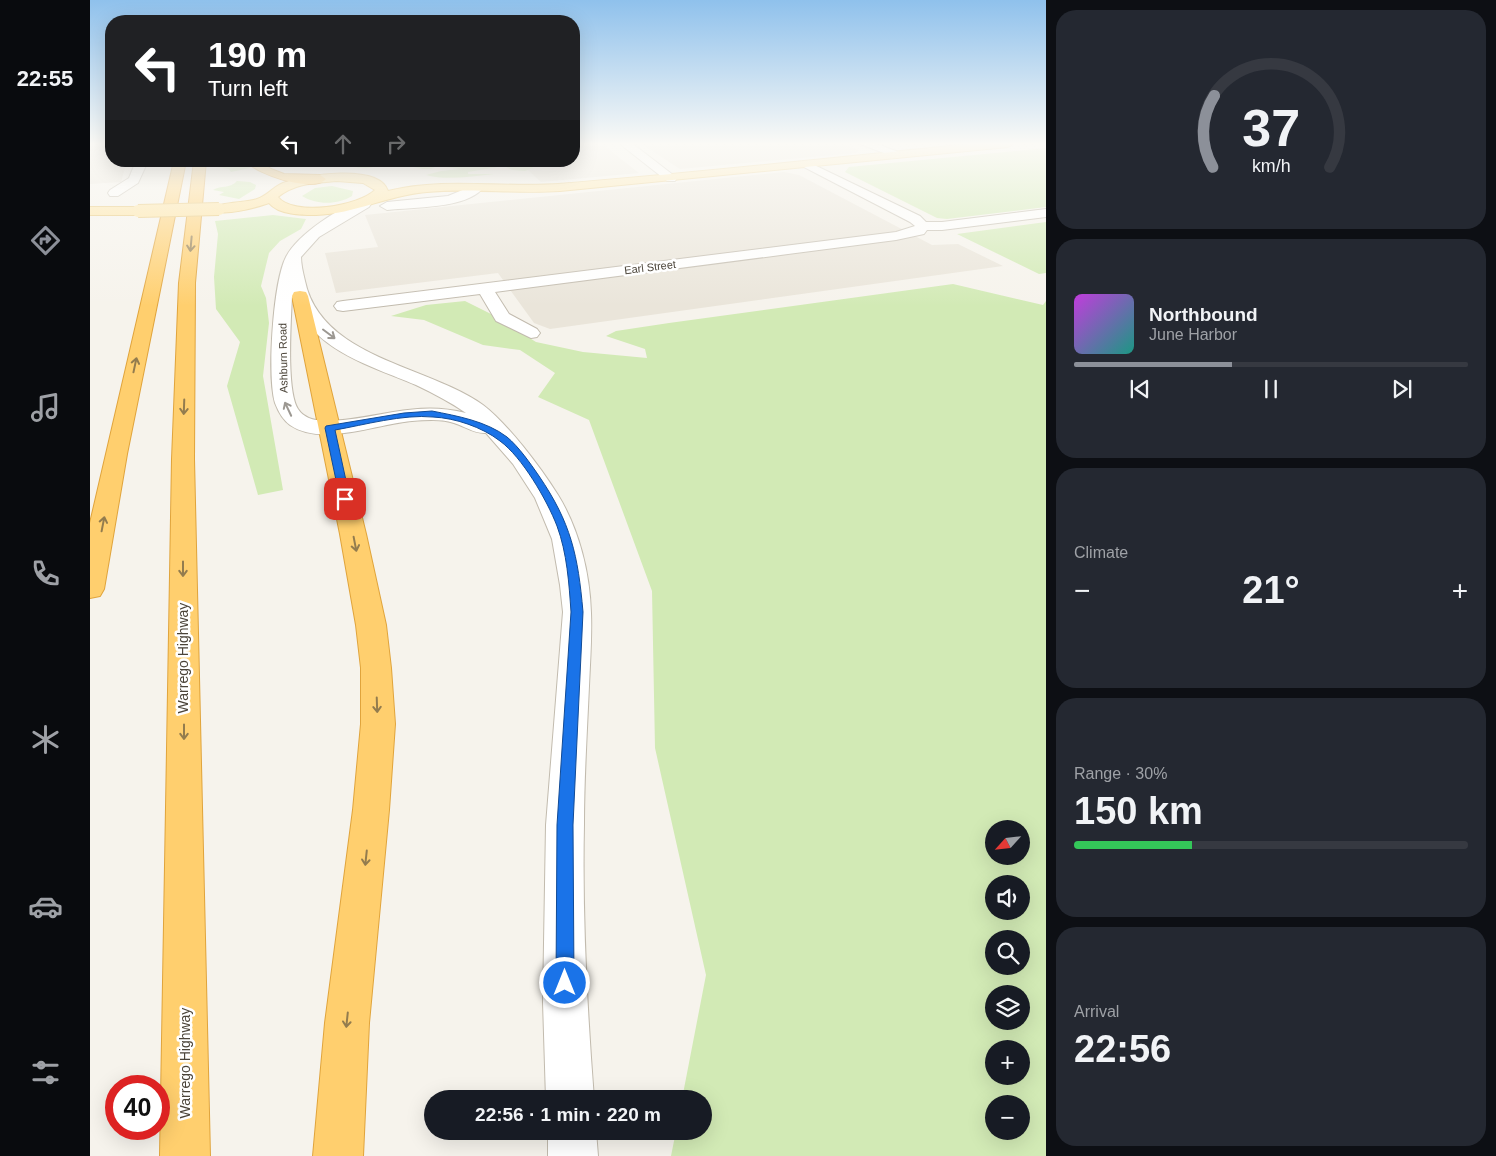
<!DOCTYPE html>
<html lang="en">
<head>
<meta charset="utf-8">
<style>
	body { margin:0; font-family:Arial,sans-serif; background:#242831; color:#f1f3f6; height:100vh; display:flex; flex-direction:column; font-size:19px; white-space:nowrap }
	* { box-sizing:border-box; margin:0 }
	p { font-size:16px; color:#9ea1a6 }
	.icon { flex:none; width:28px; height:28px; fill:none; stroke:currentColor; stroke-width:2; stroke-linecap:round; stroke-linejoin:round }
	.map { position:relative; flex:1; overflow:hidden }
	.details { display:flex; flex-direction:column; gap:10px; padding:10px; background:#0d0f14; width:450px }
	.details>* { flex:none }
	.hud { position:absolute; left:15px; top:15px; width:475px; height:152px; border-radius:20px; box-shadow:0 5px 20px #0002; background:#202124; color:#fff; overflow:hidden }
	.needle { width:32px; rotate:243deg }
	.buttons { position:absolute; left:895px; top:820px; display:grid; gap:10px }
	.buttons a { display:grid; place-items:center; width:45px; height:45px; border-radius:50%; background:#171b24; box-shadow:0 5px 20px #0002; font-size:25px }
	.speed { position:absolute; left:15px; top:1075px; display:flex; gap:10px; font-size:25px; font-weight:700; text-align:center }
	.speed>* { display:grid; place-content:center; width:65px; height:65px; border-radius:50%; background:#171b24; box-shadow:0 5px 20px #0002; line-height:1 }
	.speed .limit { border:8px solid #d22; background:#fff; color:#111 }
	.pin { position:absolute; display:grid; place-items:center; width:42px; height:42px; color:#fff; margin:-21px; border-radius:10px; box-shadow:0 2px 8px #0006 }
	.me { position:absolute; width:55px; margin:-28px; rotate:0deg; stroke-linejoin:round; filter:drop-shadow(0 0 4px #0008) }
	.turn { display:flex; align-items:center; gap:18px; height:105px; padding:0 20px; font-size:22px }
	.turn .icon { width:65px; height:65px; stroke-width:2.5 }
	.turn b { display:block; font-size:35px; line-height:42px }
	.lanes { display:flex; align-items:center; height:48px; padding:0 20px; background:#0003; justify-content:center; gap:25px; direction:ltr }
	.lanes .off { opacity:.35 }
	.big { font-size:38px; font-weight:700; line-height:1.1 }
	.details .card { flex:1; display:flex; flex-direction:column; justify-content:center; gap:8px; min-width:0; padding:0 18px; border-radius:20px; background:#242831 }
	.details .dial { align-items:center; gap:0 }
	.dial svg { height:130px; overflow:visible; fill:none; stroke:#363941; stroke-width:7; stroke-linecap:round; text-anchor:middle }
	.dial text { fill:#f1f3f6; stroke:none }
	.song { display:flex; align-items:center; gap:15px }
	.cover { width:60px; height:60px; border-radius:8px; background:linear-gradient(135deg,hsl(290 70% 55%),hsl(170 70% 35%)) }
	.played { height:5px; border-radius:2px; background:linear-gradient(90deg,#8c9099 40%,#363941 40%) }
	.keys { display:flex; justify-content:space-around; direction:ltr }
	.heat { display:flex; justify-content:space-between; align-items:center; font-size:28px; direction:ltr }
	.charge { height:8px; border-radius:4px; background:linear-gradient(90deg,#34c759 30%,#363941 0) }
	.trip { position:absolute; left:334px; top:1090px; width:288px; height:50px; border-radius:25px; background:#171b24; box-shadow:0 5px 20px #0002; font-weight:700; line-height:50px; text-align:center }
	main { display:flex; flex:1; min-height:0 }
	.tabs { display:flex; flex-direction:column; width:90px; justify-content:space-around; align-items:center; background:#090b0e; color:#9ea1a6 }
	.tabs .icon { width:35px; height:35px }
	.tabs .active { color:#8c9099 }
	.tabs b { font-size:22px; color:#f1f3f6 }
	.map>svg:first-child { display:block }
	.residential { fill:#eae5da }
	.green { fill:#d2eab5; fill-rule:evenodd }
	.lines { fill:none; stroke-linecap:round; stroke-linejoin:round }
	.minor-casing { stroke:#c2bbae; stroke-width:2 }
	.major-casing { stroke:#e6c16a; stroke-width:2 }
	.highway-casing { stroke:#e0a43c; stroke-width:2 }
	.minor { fill:#fff; fill-rule:evenodd }
	.major { fill:#ffe39c; fill-rule:evenodd }
	.highway { fill:#ffcf6e; fill-rule:evenodd }
	.major-bridge-casing { stroke:#e6c16a; stroke-width:14; stroke-linecap:butt }
	.major-bridge { stroke:#ffe39c; stroke-width:12 }
	.oneway { stroke:#937c4e }
	.oneway2 { stroke:#9c9892 }
	.route { fill:#1a73e8; stroke:#114b97 }
	.labels { text-anchor:middle; dominant-baseline:central; stroke-width:5; stroke-linejoin:round; paint-order:stroke }
	.far-street-label { font-size:11px; fill:#4b4439; stroke:#fff }
	.street-label { font-size:14px; fill:#4b4439; stroke:#fff }
</style>
</head>
<body>
<main>
<nav class="tabs">
<b>22:55</b>
<svg class="icon active" aria-label="directions" viewBox="0 0 24 24"><path d="M12 3l9 9-9 9-9-9zM9 14v-3h6M13 9l2 2-2 2"/></svg>
<svg class="icon" aria-label="music" viewBox="0 0 24 24"><path d="M9 18V5l10-2v13"/><circle cx="6" cy="18" r="3"/><circle cx="16" cy="16" r="3"/></svg>
<svg class="icon" aria-label="phone" viewBox="0 0 24 24"><path d="M5 4h4l2 5-3 2q2 4 5 5l2-3 5 2v4C11 20 4 13 5 4z"/></svg>
<svg class="icon" aria-label="climate" viewBox="0 0 24 24"><path d="M12 3v18M4 7l16 10M4 17L20 7"/></svg>
<svg class="icon" aria-label="car" viewBox="0 0 24 24"><path d="M5 17H2v-5l4-1 3-4h7l3 4 3 1v5h-3M9 17h6M6 11h13"/><circle cx="7" cy="17" r="2"/><circle cx="17" cy="17" r="2"/></svg>
<svg class="icon" aria-label="filters" viewBox="0 0 24 24"><path d="M4 7h16M4 17h16"/><circle cx="9" cy="7" r="2"/><circle cx="15" cy="17" r="2"/></svg>
</nav>
<div class="map">
<svg width="956" height="1156" viewBox="0 0 956 1156">
	<rect width="100%" height="100%" fill="#f6f3ec"/>
	<path class="residential" d="M 0,145 L 21,145 L 21,161 L 37,161 L 31,182 L 0,184 Z
		M 484,145 L 513,145 L 549,173 L 451,182 L 428,161 L 484,161 Z
		M 755,145 L 769,150 L 766,153 L 590,169 L 553,145 Z
		M 694,172 L 709,175 L 842,245 L 868,244 L 913,266 L 460,329 L 444,323 L 408,273 L 246,293 L 235,253 L 288,247 L 275,215 Z"/>
	<path class="green" d="M 956,148 L 956,207 L 857,219 L 847,218 L 755,172 L 759,167 Z
		M 143,161 L 157,161 L 162,164 L 160,168 L 141,172 L 139,169 L 126,167 Z
		M 253,161 L 295,161 C 279,174 264,166 247,163 Z
		M 314,161 L 436,161 L 439,162 L 443,168 L 435,171 L 422,170 L 414,166 L 378,172 L 378,174 L 404,174 C 382,176 357,181 336,175 L 351,171 L 370,169 L 347,166 L 341,169 L 332,169 L 311,164 Z
		M 147,181 L 160,182 L 166,185 L 165,189 L 149,199 L 129,195 L 134,192 L 123,190 C 131,185 140,189 147,181 Z
		M 242,186 L 263,191 L 262,196 C 248,205 226,205 212,196 L 225,188 Z
		M 183,215 L 216,219 L 211,229 L 190,241 L 179,253 L 171,286 L 176,298 L 179,323 L 173,376 L 193,490 L 168,495 L 137,386 L 150,342 L 126,309 L 124,277 L 128,234 L 125,221 Z
		M 956,222 L 956,273 L 949,274 L 867,234 Z
		M 863,284 L 953,305 L 956,301 L 956,1156 L 581,1156 L 586,1131 L 612,1131 L 612,1099 L 592,1099 L 616,975 L 565,748 L 562,591 L 499,420 L 448,397 L 465,373 L 430,350 L 393,345 L 334,320 L 301,316 L 336,305 L 375,301 L 403,315 L 446,342 L 493,352 L 557,358 L 555,349 L 516,336 L 526,331 L 579,323 ZM 904,829 L 931,829 L 931,856 L 904,856 ZM 904,884 L 931,884 L 931,911 L 904,911 ZM 904,939 L 931,939 L 931,966 L 904,966 ZM 904,994 L 931,994 L 931,1021 L 904,1021 ZM 904,1049 L 931,1049 L 931,1076 L 904,1076 ZM 904,1104 L 931,1104 L 931,1131 L 904,1131 Z"/>
	<g class="lines">
		<g class="minor-casing">
			<path id="minor" d="M 530,144 L 543,144 L 587,178 L 585,181 L 577,181 Z
				M 770,144 L 787,144 L 811,153 L 813,155 L 807,158 Z
				M 46,161 L 58,161 L 48,183 L 28,196 L 20,196 L 18,193 L 20,190 L 39,178 Z
				M 716,161 L 830,216 L 836,222 L 852,222 L 956,209 L 956,217 L 852,230 L 837,230 L 834,234 L 806,240 L 405,292 L 419,314 L 447,329 L 450,333 L 447,337 L 441,338 L 406,321 L 390,294 L 253,311 L 247,310 L 244,306 L 247,302 L 253,301 L 806,232 L 825,226 L 820,222 L 712,166 L 710,164 L 712,162 Z
				M 387,184 L 393,188 C 376,209 323,207 297,210 L 290,206 L 297,202 L 358,196 Z
				M 274,200 L 281,204 L 279,207 L 229,237 L 211,257 C 211,264 213,273 215,281 C 231,358 337,365 393,405 C 418,424 451,468 468,495 C 489,529 500,573 501,613 C 502,637 500,662 499,686 C 497,732 494,778 494,824 C 492,915 497,1007 504,1099 L 456,1099 L 453,1002 L 456,825 L 473,612 L 470,585 L 462,539 L 445,498 L 423,464 L 396,433 C 385,434 374,426 364,423 C 351,419 336,420 322,421 C 286,424 232,447 200,425 C 193,420 188,411 185,403 C 177,376 183,282 196,257 C 207,235 250,206 274,200 ZM 202,296 C 221,350 279,365 326,385 C 343,393 360,402 376,413 C 325,400 289,419 240,421 C 229,421 215,420 208,409 C 196,390 201,320 202,296 Z
				M 458,1131 L 506,1131 L 508,1156 L 458,1156 Z"/>
		</g>
		<g class="major-casing">
			<path id="major" d="M 879,144 L 923,144 L 918,147 L 470,191 C 425,194 381,188 337,192 C 298,195 265,214 226,215 C 212,215 189,215 179,203 C 168,207 130,218 122,209 C 128,202 156,203 167,199 C 177,196 183,187 193,183 C 214,175 289,163 298,191 C 354,177 411,188 468,184 C 605,173 742,158 879,144 ZM 247,181 L 273,183 L 285,190 C 269,206 204,217 188,197 C 205,183 226,183 247,181 Z
				M 0,207 L 48,207 L 55,211 L 48,215 L 0,215 Z"/>
		</g>
		<g class="highway-casing">
			<path id="highway" d="M 84,161 L 96,161 L 37,454 L 14,589 L 10,596 L 0,598 L 0,523 Z
				M 104,161 L 116,161 L 105,283 L 104,459 L 120,1156 L 70,1156 L 82,459 L 89,283 Z
				M 156,161 L 169,161 L 181,169 L 194,174 L 230,175 L 236,179 C 223,193 168,175 156,161 Z
				M 210,291 L 216,292 L 218,296 L 276,534 L 296,625 L 301,668 L 305,724 L 299,810 L 279,1023 L 273,1156 L 223,1156 L 235,1023 L 263,810 L 271,724 L 271,668 L 266,625 L 250,534 L 202,296 L 204,292 Z"/>
		</g>
		<use href="#minor" class="minor"/>
		<use href="#major" class="major"/>
		<use href="#highway" class="highway"/>
		<g class="major-bridge-casing">
			<path id="major-bridge" d="M 48,211 L 129,209"/>
		</g>
		<use href="#major-bridge" class="major-bridge"/>
	</g>
	<defs><path id="oneway-shaft" d="M-6 0H5M1.5-3L5.5 0L1.5 3" fill="none" stroke-width="1.6" stroke-linecap="round" stroke-linejoin="round" transform="scale(1.25)"/></defs>
	<g class="oneway">
		<use href="#oneway-shaft" transform="translate(101 244) rotate(95)"/>
		<use href="#oneway-shaft" transform="translate(45 365) rotate(-78)"/>
		<use href="#oneway-shaft" transform="translate(94 407) rotate(92)"/>
		<use href="#oneway-shaft" transform="translate(13 524) rotate(-79)"/>
		<use href="#oneway-shaft" transform="translate(265 544) rotate(79)"/>
		<use href="#oneway-shaft" transform="translate(93 569) rotate(90)"/>
		<use href="#oneway-shaft" transform="translate(287 705) rotate(88)"/>
		<use href="#oneway-shaft" transform="translate(94 732) rotate(90)"/>
		<use href="#oneway-shaft" transform="translate(276 858) rotate(96)"/>
		<use href="#oneway-shaft" transform="translate(257 1020) rotate(96)"/>
	</g>
	<g class="oneway2">
		<use href="#oneway-shaft" transform="translate(239 334) rotate(37)"/>
		<use href="#oneway-shaft" transform="translate(198 409) rotate(-115)"/>
	</g>
	<linearGradient id="sky" x2="0" y2="1"><stop stop-color="#8fc1ec"/><stop offset="0.47" stop-color="#fbfaf6"/><stop offset="1" stop-color="#fbfaf6" stop-opacity="0"/></linearGradient>
	<rect width="956" height="306" fill="url(#sky)"/>
	<path class="route" d="M 342,411 C 367,416 396,421 417,437 C 429,447 440,463 449,476 C 481,523 488,555 493,612 L 483,825 L 484,983 L 482,989 L 475,992 L 469,989 L 466,983 L 467,825 L 481,612 C 479,583 477,553 467,526 C 457,500 432,457 410,441 C 392,427 365,418 343,417 C 313,414 274,425 245,430 L 260,499 L 255,502 L 250,499 L 235,428 L 236,426 L 314,413 Z"/>
	<g class="labels">
		<g class="far-street-label">
			<text transform="translate(560 267) rotate(-7)">Earl Street</text>
			<text transform="translate(193 358) rotate(-91)">Ashburn Road</text>
		</g>
		<g class="street-label">
			<text transform="translate(93 658) rotate(-90)">Warrego Highway</text>
			<text transform="translate(95 1063) rotate(-90)">Warrego Highway</text>
		</g>
	</g>
</svg>
<div class="buttons">
<a><svg class="needle" viewBox="-14 -14 28 28"><path d="M0-13l5 13h-10z" fill="#e53935"/><path d="M0 13l5-13h-10z" fill="#9ea1a6"/></svg></a>
<a><svg class="icon" aria-label="sound" viewBox="0 0 24 24"><path d="M4 9h4l5-4v14l-5-4H4zM17 9q2 3 0 6"/></svg></a>
<a><svg class="icon" aria-label="search" viewBox="0 0 24 24"><circle cx="10" cy="10" r="6"/><path d="M15 15l6 6"/></svg></a>
<a><svg class="icon" aria-label="layers" viewBox="0 0 24 24"><path d="M12 4l9 5-9 5-9-5zM3 14l9 5 9-5"/></svg></a>
<a>+</a>
<a>−</a>
</div>
<div class="speed"><div class="limit">40</div></div>
<div class="pin" style="left:255px;top:499px;background:#d93025"><svg class="icon" aria-label="arrive" viewBox="0 0 24 24"><path d="M6 21V4h12l-3 4 3 4H6"/></svg></div>
<svg class="me" style="left:475px;top:983px" viewBox="-20 -20 40 40"><circle r="17" fill="#1a73e8" stroke="#fff" stroke-width="3"/><path d="M0-11L8 9 0 5-8 9z" fill="#fff"/></svg>
<div class="trip">22:56 · 1 min · 220 m</div>
<div class="hud">
<div class="turn"><svg class="icon" aria-label="left" viewBox="0 0 24 24"><path d="M17 20v-9H6M10 6l-5 5 5 5"/></svg><div><b>190 m</b>Turn left</div></div>
<div class="lanes"><svg class="icon" aria-label="left" viewBox="0 0 24 24"><path d="M17 20v-9H6M10 6l-5 5 5 5"/></svg><svg class="icon off" aria-label="ahead" viewBox="0 0 24 24"><path d="M12 20V5M6 11l6-6 6 6"/></svg><svg class="icon off" aria-label="right" viewBox="0 0 24 24"><path d="M7 20v-9h11M14 6l5 5-5 5"/></svg></div>
</div>
</div>
<section class="details">
<div class="card dial"><svg viewBox="0 0 100 80">
<path d="M14 69A42 42 0 1 1 86 69"/>
<path d="M14 69A42 42 0 0 1 15 25" stroke="#8c9099"/>
<text x="50" y="56" font-size="32" font-weight="700">37</text>
<text x="50" y="72" font-size="11">km/h</text>
</svg></div>
<div class="card">
<div class="song"><i class="cover"></i><div><b>Northbound</b><p>June Harbor</p></div></div>
<div class="played"></div>
<div class="keys"><svg class="icon" aria-label="previous" viewBox="0 0 24 24"><path d="M18 5L8 12l10 7zM5 5v14"/></svg><svg class="icon" aria-label="pause" viewBox="0 0 24 24"><path d="M8 5v14M16 5v14"/></svg><svg class="icon" aria-label="next" viewBox="0 0 24 24"><path d="M6 5l10 7-10 7zM19 5v14"/></svg></div>
</div>
<div class="card"><p>Climate</p>
<div class="heat"><a>−</a><b class="big">21°</b><a>+</a></div>
</div>
<div class="card"><p>Range · 30%</p><b class="big">150 km</b><div class="charge"></div></div>
<div class="card"><p>Arrival</p><b class="big">22:56</b></div>
</section>
</main>
</body>
</html>
